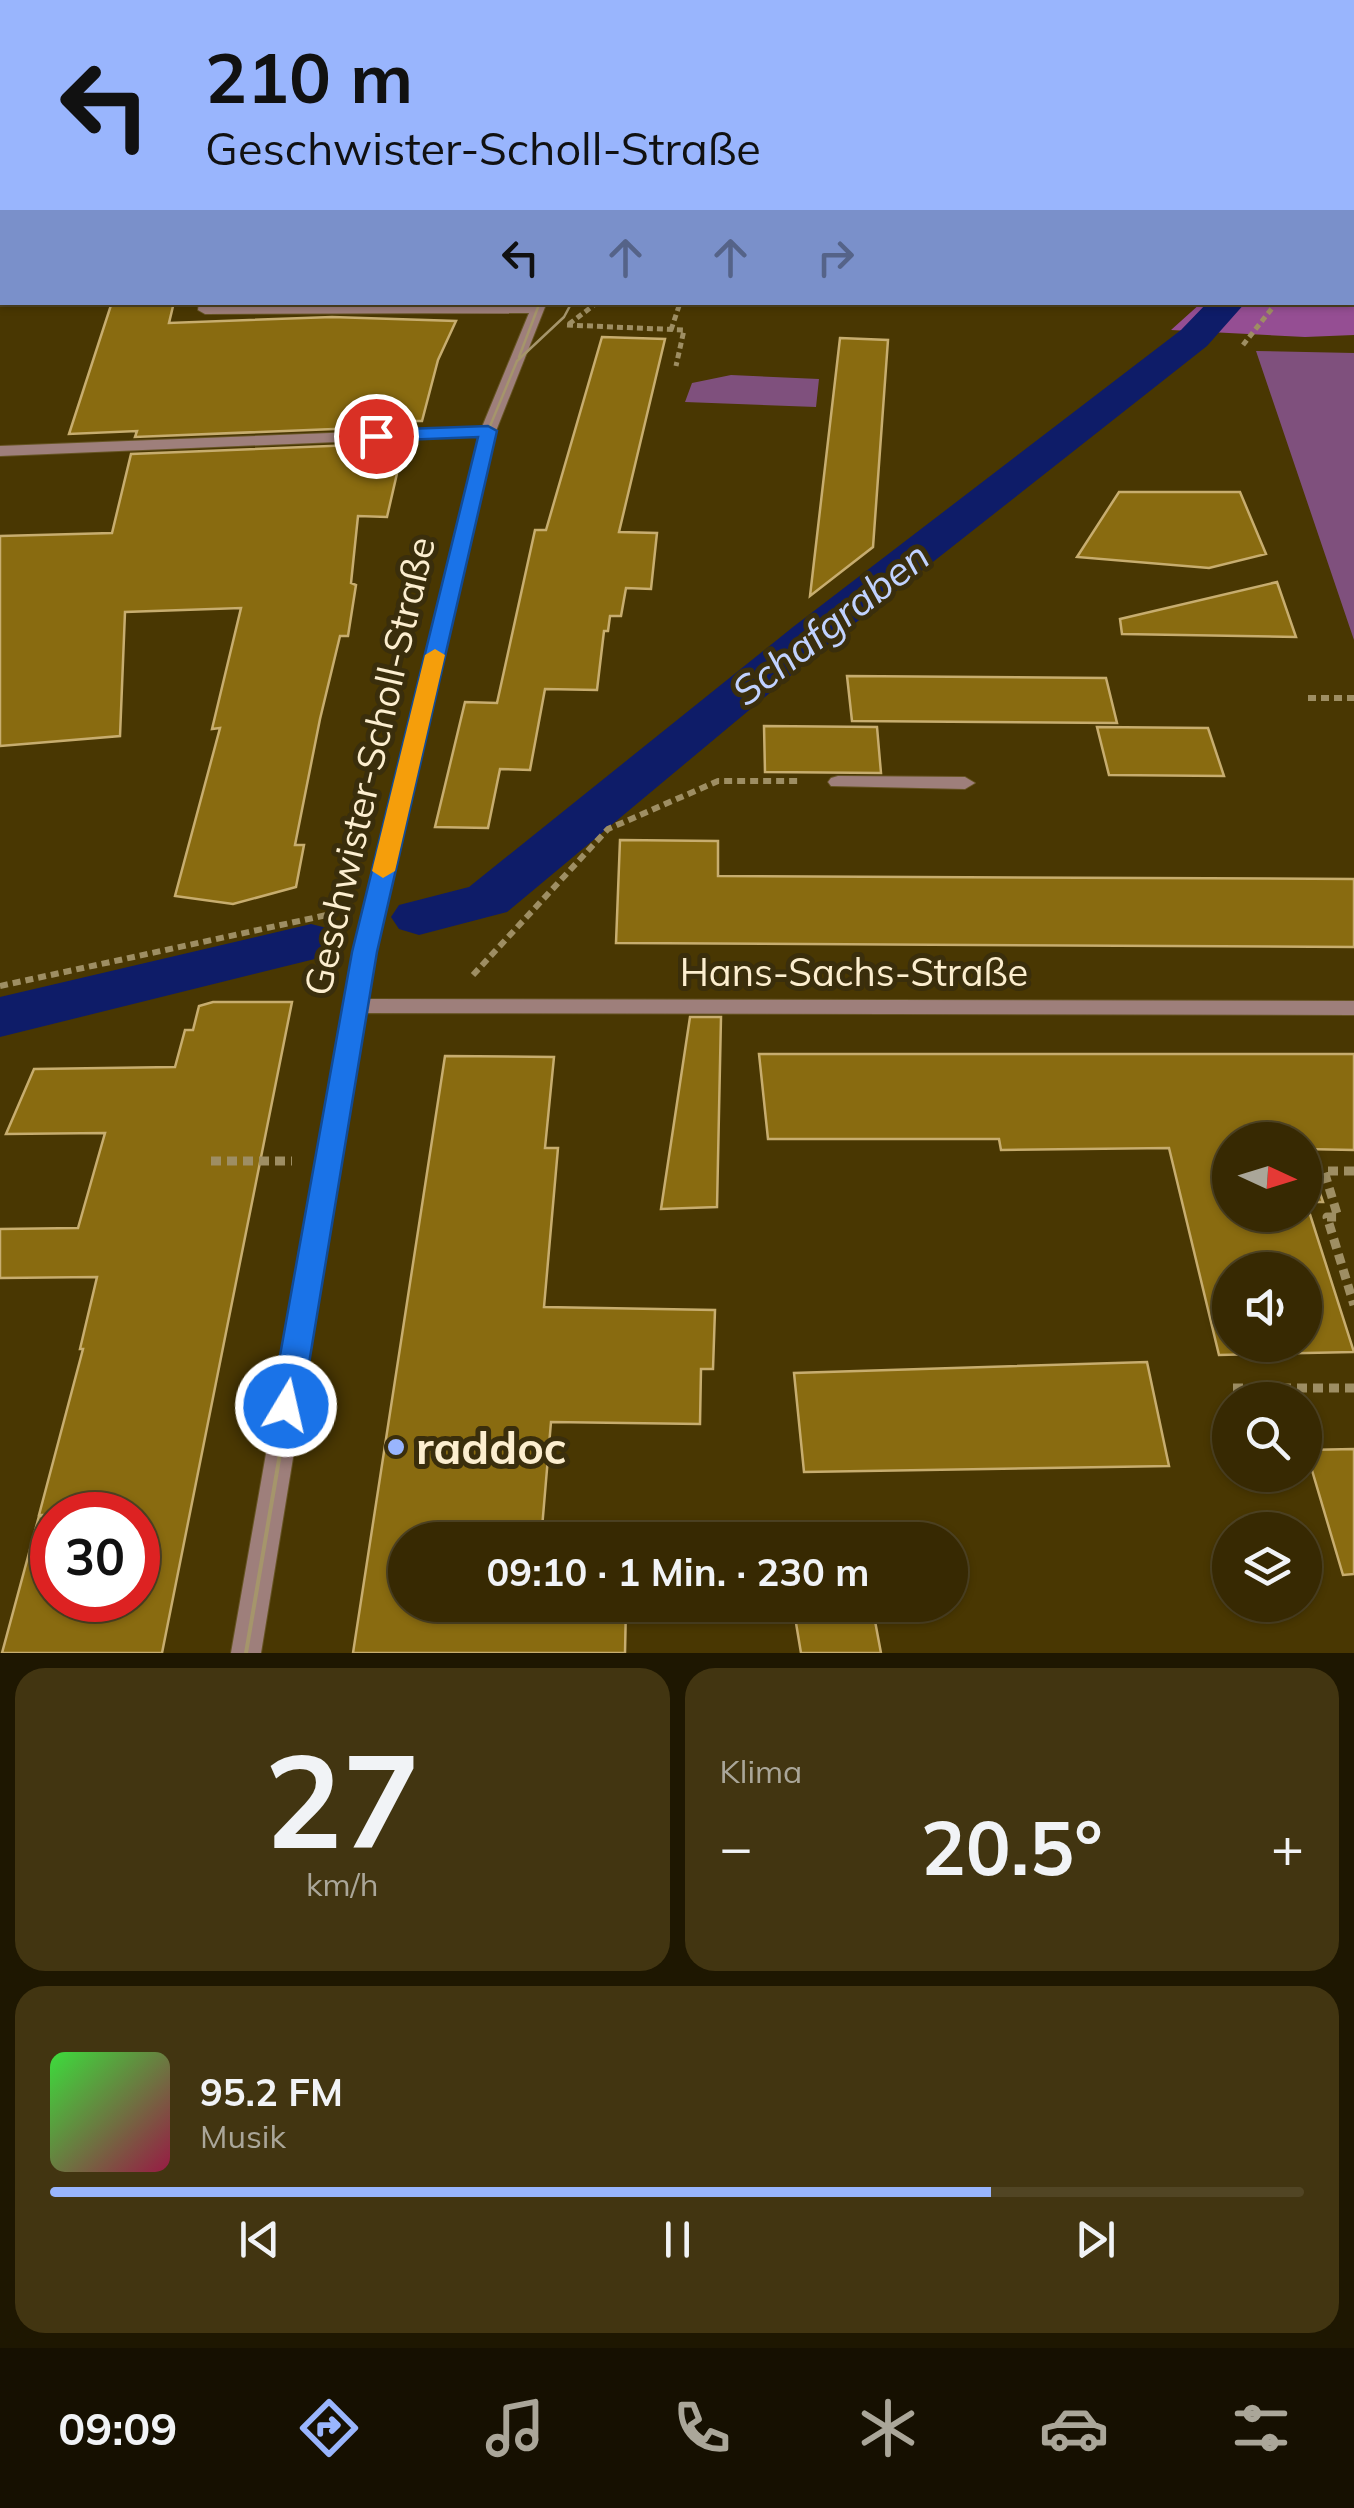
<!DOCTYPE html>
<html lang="de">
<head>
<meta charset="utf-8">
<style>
	body { margin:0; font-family:Mulish,sans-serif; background:#423511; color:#f1f3f6; height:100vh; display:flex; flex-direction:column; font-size:38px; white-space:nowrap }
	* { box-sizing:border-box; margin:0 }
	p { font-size:32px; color:#aaa699 }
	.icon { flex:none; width:55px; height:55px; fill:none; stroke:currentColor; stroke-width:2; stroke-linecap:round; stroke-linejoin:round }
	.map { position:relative; height:1653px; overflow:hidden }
	.details { display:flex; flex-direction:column; gap:15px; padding:15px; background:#1e1701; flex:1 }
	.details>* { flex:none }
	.top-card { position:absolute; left:0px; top:0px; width:1355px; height:305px; box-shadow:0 2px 8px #0004,0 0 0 2px #514524; background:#99b5fd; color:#111; overflow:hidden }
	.needle { width:65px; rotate:94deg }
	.fabs { position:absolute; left:1212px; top:1122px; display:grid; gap:20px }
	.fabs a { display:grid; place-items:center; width:110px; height:110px; border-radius:50%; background:#372902; box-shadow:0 2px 8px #0004,0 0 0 2px #514524; font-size:50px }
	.speed { position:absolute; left:30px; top:1492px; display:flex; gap:20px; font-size:50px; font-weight:700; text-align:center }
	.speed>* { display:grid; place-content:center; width:130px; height:130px; border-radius:50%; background:#372902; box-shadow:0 2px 8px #0004,0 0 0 2px #514524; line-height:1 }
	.speed .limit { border:15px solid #d22; background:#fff; color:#111 }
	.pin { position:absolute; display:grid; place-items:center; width:85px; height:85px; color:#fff; margin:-42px; border:5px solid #fff; border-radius:50%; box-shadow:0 2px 10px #0007 }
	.me { position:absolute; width:110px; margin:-55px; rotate:9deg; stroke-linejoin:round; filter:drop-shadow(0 0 8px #0008) }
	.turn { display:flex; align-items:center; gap:35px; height:210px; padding:0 40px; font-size:45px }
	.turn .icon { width:130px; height:130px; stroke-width:2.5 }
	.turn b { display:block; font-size:70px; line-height:85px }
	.lanes { display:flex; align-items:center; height:95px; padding:0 40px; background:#0003; justify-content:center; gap:50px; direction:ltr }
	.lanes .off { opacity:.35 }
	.big { font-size:75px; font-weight:700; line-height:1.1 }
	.details .card { flex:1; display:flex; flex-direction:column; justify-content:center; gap:15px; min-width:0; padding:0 35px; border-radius:30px; background:#423511 }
	.details .dial { align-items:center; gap:0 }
	.dial b { font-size:130px; line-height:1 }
	.song { display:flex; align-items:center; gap:30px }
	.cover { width:120px; height:120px; border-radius:15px; background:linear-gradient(135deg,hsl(120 70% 55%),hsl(340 70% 35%)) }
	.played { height:10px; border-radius:5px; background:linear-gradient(90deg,#99b5fd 75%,#514524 75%) }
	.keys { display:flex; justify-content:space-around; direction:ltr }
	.heat { display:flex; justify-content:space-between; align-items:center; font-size:55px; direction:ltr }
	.details .tiles { flex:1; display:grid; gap:15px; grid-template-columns:1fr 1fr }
	.card:last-child { grid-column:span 2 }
	.trip { position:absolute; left:388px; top:1522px; width:580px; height:100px; border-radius:50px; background:#372902; box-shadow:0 2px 8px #0004,0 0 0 2px #514524; font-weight:700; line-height:100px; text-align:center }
	.tab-bar { display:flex; height:160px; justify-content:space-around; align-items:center; background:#161001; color:#aaa699 }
	.tab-bar .icon { width:70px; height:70px }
	.tab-bar .current { color:#99b5fd }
	.tab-bar b { font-size:45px; color:#f1f3f6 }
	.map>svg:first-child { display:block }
	.green { fill:#7f507d }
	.forest { fill:#954e93 }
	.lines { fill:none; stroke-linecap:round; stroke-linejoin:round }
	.canal { fill:#0e1c68; fill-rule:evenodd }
	.building { fill:#896b10; stroke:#c7ad6f; stroke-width:2.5; fill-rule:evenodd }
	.lane-casing { stroke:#665423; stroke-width:2 }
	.street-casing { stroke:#665423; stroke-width:2 }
	.secondary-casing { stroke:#665423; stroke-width:2 }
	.path-far2 { stroke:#9e8e63; stroke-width:5; stroke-dasharray:6 4; stroke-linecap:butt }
	.path-far1 { stroke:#9e8e63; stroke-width:6; stroke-dasharray:8 5; stroke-linecap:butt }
	.path { stroke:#9e8e63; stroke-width:9; stroke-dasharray:10 6; stroke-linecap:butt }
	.lane { fill:#9e7f7b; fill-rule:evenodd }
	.street { fill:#9e7f7b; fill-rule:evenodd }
	.secondary { fill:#d7a69f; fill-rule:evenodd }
	.tram-far1 { stroke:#a5956b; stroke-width:2.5 }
	.tram { stroke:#a5956b; stroke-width:4 }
	.rail-casing { stroke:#a5956b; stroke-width:6 }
	.rail { stroke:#3a2e0c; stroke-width:4; stroke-dasharray:12; stroke-linecap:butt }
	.route { fill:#1a73e8; stroke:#114b97; stroke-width:2.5 }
	.slow { fill:#f59e0b }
	.poi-dot { fill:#99b5fd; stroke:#3a2e0c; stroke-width:4 }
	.labels { text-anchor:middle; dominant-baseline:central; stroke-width:10; stroke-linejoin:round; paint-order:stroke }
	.street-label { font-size:38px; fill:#fceecf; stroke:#3a2e0c }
	.water-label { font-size:40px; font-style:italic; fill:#c1d2ff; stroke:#3a2e0c }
	.near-poi-label { font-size:45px; font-weight:bold; fill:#fceecf; stroke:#3a2e0c; text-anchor:start }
</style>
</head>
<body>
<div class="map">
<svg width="1354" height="1653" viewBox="0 0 1354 1653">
	<rect width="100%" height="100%" fill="#493702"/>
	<path class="green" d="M 736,0 L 1354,0 L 1354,250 L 1352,2 L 732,2 Z
		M 1256,351 L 1354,353 L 1354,640 Z
		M 731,375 L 819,379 L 816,407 L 685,402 L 692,383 Z"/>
	<path class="forest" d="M 1354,250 L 1354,335 L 1305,337 L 1171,330 L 1201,303 L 1352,302 Z"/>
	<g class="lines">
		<path class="canal" d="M 1208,302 L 1246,302 L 1207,346 L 825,647 L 507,912 L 419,935 L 399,929 L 391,917 L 399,905 L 469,887 L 793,627 L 1181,330 Z
			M 311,924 L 331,929 L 339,942 L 331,955 L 0,1037 L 0,997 Z"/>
	</g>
	<path class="building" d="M 112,302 L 174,302 L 169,323 L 332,317 L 456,321 L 438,360 L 422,421 L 409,421 L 408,426 L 135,437 L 137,431 L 69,434 Z
		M 602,337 L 665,339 L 619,532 L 657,533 L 651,589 L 626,588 L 621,616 L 610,616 L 608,631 L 604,631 L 597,690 L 545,689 L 530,770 L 500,769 L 488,828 L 435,827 L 465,702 L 497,703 L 535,530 L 546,530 Z
		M 840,338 L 888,340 L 873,547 L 810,596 Z
		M 404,443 L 387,517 L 358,516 L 351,583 L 356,585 L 348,636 L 340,636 L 320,719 L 295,845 L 304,845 L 296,887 L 233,904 L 175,896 L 220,728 L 212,729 L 241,608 L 125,612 L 120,736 L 0,746 L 0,536 L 112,533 L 131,454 Z
		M 1119,492 L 1240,492 L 1266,554 L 1209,568 L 1077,557 Z
		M 1277,582 L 1296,637 L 1122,634 L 1120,619 Z
		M 847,676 L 1106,678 L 1117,723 L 852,721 Z
		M 764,726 L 877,727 L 881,773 L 765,772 Z
		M 1097,727 L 1208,728 L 1224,776 L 1109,775 Z
		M 620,840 L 718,841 L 718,876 L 1354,879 L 1354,947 L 616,943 Z
		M 213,1002 L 292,1002 L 162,1653 L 2,1653 L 39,1516 L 52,1517 L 52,1600 L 138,1600 L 138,1515 L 39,1515 L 83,1349 L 80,1349 L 97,1277 L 0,1278 L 0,1229 L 78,1228 L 105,1133 L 6,1134 L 34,1069 L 175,1067 L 185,1030 L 193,1030 L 199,1006 Z
		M 690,1017 L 721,1017 L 717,1207 L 661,1209 Z
		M 759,1054 L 1354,1054 L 1354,1150 L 1305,1149 L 1323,1202 L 1306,1202 L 1354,1352 L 1219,1355 L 1169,1148 L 1001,1150 L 999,1139 L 768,1139 ZM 1230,1140 L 1305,1140 L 1305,1215 L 1230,1215 ZM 1230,1270 L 1305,1270 L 1305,1345 L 1230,1345 Z
		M 445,1056 L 554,1057 L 545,1148 L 558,1148 L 544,1307 L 715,1310 L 713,1369 L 701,1369 L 700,1424 L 551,1422 L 541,1540 L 405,1540 L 405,1605 L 626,1605 L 625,1653 L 353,1653 Z
		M 1147,1362 L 1169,1466 L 804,1472 L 794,1373 Z
		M 1354,1449 L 1354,1574 L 1343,1575 L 1306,1450 Z
		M 793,1605 L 872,1605 L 881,1653 L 801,1653 Z"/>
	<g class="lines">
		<g class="lane-casing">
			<path id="lane" d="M 838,776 L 965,777 L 975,783 L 965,789 L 831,786 L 828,782 L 831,778 Z"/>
		</g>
		<g class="street-casing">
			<path id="street" d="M 199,302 L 213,302 L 212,306 L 547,302 L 496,431 L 376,952 L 368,999 L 1354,1001 L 1354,1015 L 366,1013 L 261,1653 L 231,1653 L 354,952 L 479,436 L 0,456 L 0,446 L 482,427 L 529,313 L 205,314 L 198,310 Z"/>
		</g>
		<g class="secondary-casing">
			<path id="secondary" d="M 0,78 L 2,78 L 2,84 L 0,84 Z"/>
		</g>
		<path class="path-far2" d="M 569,324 L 598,302
			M 567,325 L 684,330 L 676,366
			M 671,330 L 679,306 L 686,302
			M 1243,345 L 1277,302"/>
		<path class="path-far1" d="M 1308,698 L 1354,698
			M 473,975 L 608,829 L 718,781 L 802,781
			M 0,986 L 336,913"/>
		<path class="path" d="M 211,1161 L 292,1161
			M 1354,1171 L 1324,1171 L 1338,1217 L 1327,1217 L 1354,1305
			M 1233,1388 L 1354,1388"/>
		<use href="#lane" class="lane"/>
		<use href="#street" class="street"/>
		<use href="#secondary" class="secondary"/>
		<path class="tram-far1" d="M 519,357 L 540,302
			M 347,1057 L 365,952 L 488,431 L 517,361 L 564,317 L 572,302"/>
		<path class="tram" d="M 246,1653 L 348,1055"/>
		<g class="rail-casing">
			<path id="rail" d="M 0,217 L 2,213
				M 0,248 L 2,244"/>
		</g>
		<use href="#rail" class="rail"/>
	</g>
	<path class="route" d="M 488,426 L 497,431 L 377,952 L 302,1406 L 297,1415 L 286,1419 L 276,1415 L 271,1406 L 352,952 L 478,437 L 376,441 L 367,436 L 376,430 Z"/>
	<path class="slow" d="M 435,649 L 445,655 L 395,871 L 383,878 L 372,871 L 425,655 Z"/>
	<circle class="poi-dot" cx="396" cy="1447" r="10"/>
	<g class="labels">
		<g class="street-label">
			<text transform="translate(369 766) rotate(-77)">Geschwister-Scholl-Straße</text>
			<text x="854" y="972">Hans-Sachs-Straße</text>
		</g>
		<g class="water-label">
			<text transform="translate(830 623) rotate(-38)">Schafgraben</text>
		</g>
		<g class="near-poi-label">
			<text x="416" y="1447">raddoc</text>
		</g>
	</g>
</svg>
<div class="fabs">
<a><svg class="needle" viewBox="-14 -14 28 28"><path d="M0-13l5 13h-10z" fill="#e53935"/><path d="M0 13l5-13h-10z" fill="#aaa699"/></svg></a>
<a><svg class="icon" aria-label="sound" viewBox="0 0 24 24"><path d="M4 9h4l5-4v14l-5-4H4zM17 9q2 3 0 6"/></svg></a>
<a><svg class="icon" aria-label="search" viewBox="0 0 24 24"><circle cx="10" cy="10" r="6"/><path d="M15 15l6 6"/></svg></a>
<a><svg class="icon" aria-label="layers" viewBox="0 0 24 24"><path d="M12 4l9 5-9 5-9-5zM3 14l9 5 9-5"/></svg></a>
</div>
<div class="speed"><div class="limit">30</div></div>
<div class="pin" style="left:376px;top:436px;background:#d93025"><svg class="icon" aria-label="arrive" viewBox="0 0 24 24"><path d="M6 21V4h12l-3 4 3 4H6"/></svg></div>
<svg class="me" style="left:286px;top:1406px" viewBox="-20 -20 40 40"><circle r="17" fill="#1a73e8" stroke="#fff" stroke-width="3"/><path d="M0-11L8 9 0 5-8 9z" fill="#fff"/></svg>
<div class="trip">09:10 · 1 Min. · 230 m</div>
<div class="top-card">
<div class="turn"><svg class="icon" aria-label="left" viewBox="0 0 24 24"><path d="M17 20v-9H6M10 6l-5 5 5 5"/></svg><div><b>210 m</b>Geschwister-Scholl-Straße</div></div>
<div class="lanes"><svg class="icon" aria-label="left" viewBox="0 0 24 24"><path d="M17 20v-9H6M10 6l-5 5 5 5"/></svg><svg class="icon off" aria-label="ahead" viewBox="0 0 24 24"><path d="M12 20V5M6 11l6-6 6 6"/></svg><svg class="icon off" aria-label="ahead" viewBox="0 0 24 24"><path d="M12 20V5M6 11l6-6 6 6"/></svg><svg class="icon off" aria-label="right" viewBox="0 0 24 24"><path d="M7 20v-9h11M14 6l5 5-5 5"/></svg></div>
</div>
</div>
<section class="details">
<div class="tiles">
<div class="card dial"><b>27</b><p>km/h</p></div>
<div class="card"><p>Klima</p>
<div class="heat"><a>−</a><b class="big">20.5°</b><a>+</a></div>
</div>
<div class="card">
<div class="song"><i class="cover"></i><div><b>95.2 FM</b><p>Musik</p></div></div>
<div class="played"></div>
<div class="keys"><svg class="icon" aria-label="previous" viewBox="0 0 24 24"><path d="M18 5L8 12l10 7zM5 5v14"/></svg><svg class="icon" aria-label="pause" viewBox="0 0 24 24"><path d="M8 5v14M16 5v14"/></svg><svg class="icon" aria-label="next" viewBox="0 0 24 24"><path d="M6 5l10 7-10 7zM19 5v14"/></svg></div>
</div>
</div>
</section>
<nav class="tab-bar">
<b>09:09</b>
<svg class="icon current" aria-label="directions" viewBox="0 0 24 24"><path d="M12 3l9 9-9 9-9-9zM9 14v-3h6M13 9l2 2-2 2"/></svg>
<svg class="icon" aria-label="music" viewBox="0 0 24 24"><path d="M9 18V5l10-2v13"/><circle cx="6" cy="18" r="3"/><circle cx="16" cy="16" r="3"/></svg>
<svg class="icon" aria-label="phone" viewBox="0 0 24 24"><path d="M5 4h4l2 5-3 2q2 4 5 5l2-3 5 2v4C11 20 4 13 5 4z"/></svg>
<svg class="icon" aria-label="climate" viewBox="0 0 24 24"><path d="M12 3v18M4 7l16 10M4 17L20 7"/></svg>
<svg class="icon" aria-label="car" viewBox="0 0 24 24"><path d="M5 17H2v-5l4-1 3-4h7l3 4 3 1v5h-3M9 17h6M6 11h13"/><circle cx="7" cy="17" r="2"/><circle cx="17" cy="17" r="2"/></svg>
<svg class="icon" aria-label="filters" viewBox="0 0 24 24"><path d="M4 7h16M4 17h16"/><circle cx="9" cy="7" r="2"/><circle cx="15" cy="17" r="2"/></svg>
</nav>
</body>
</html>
